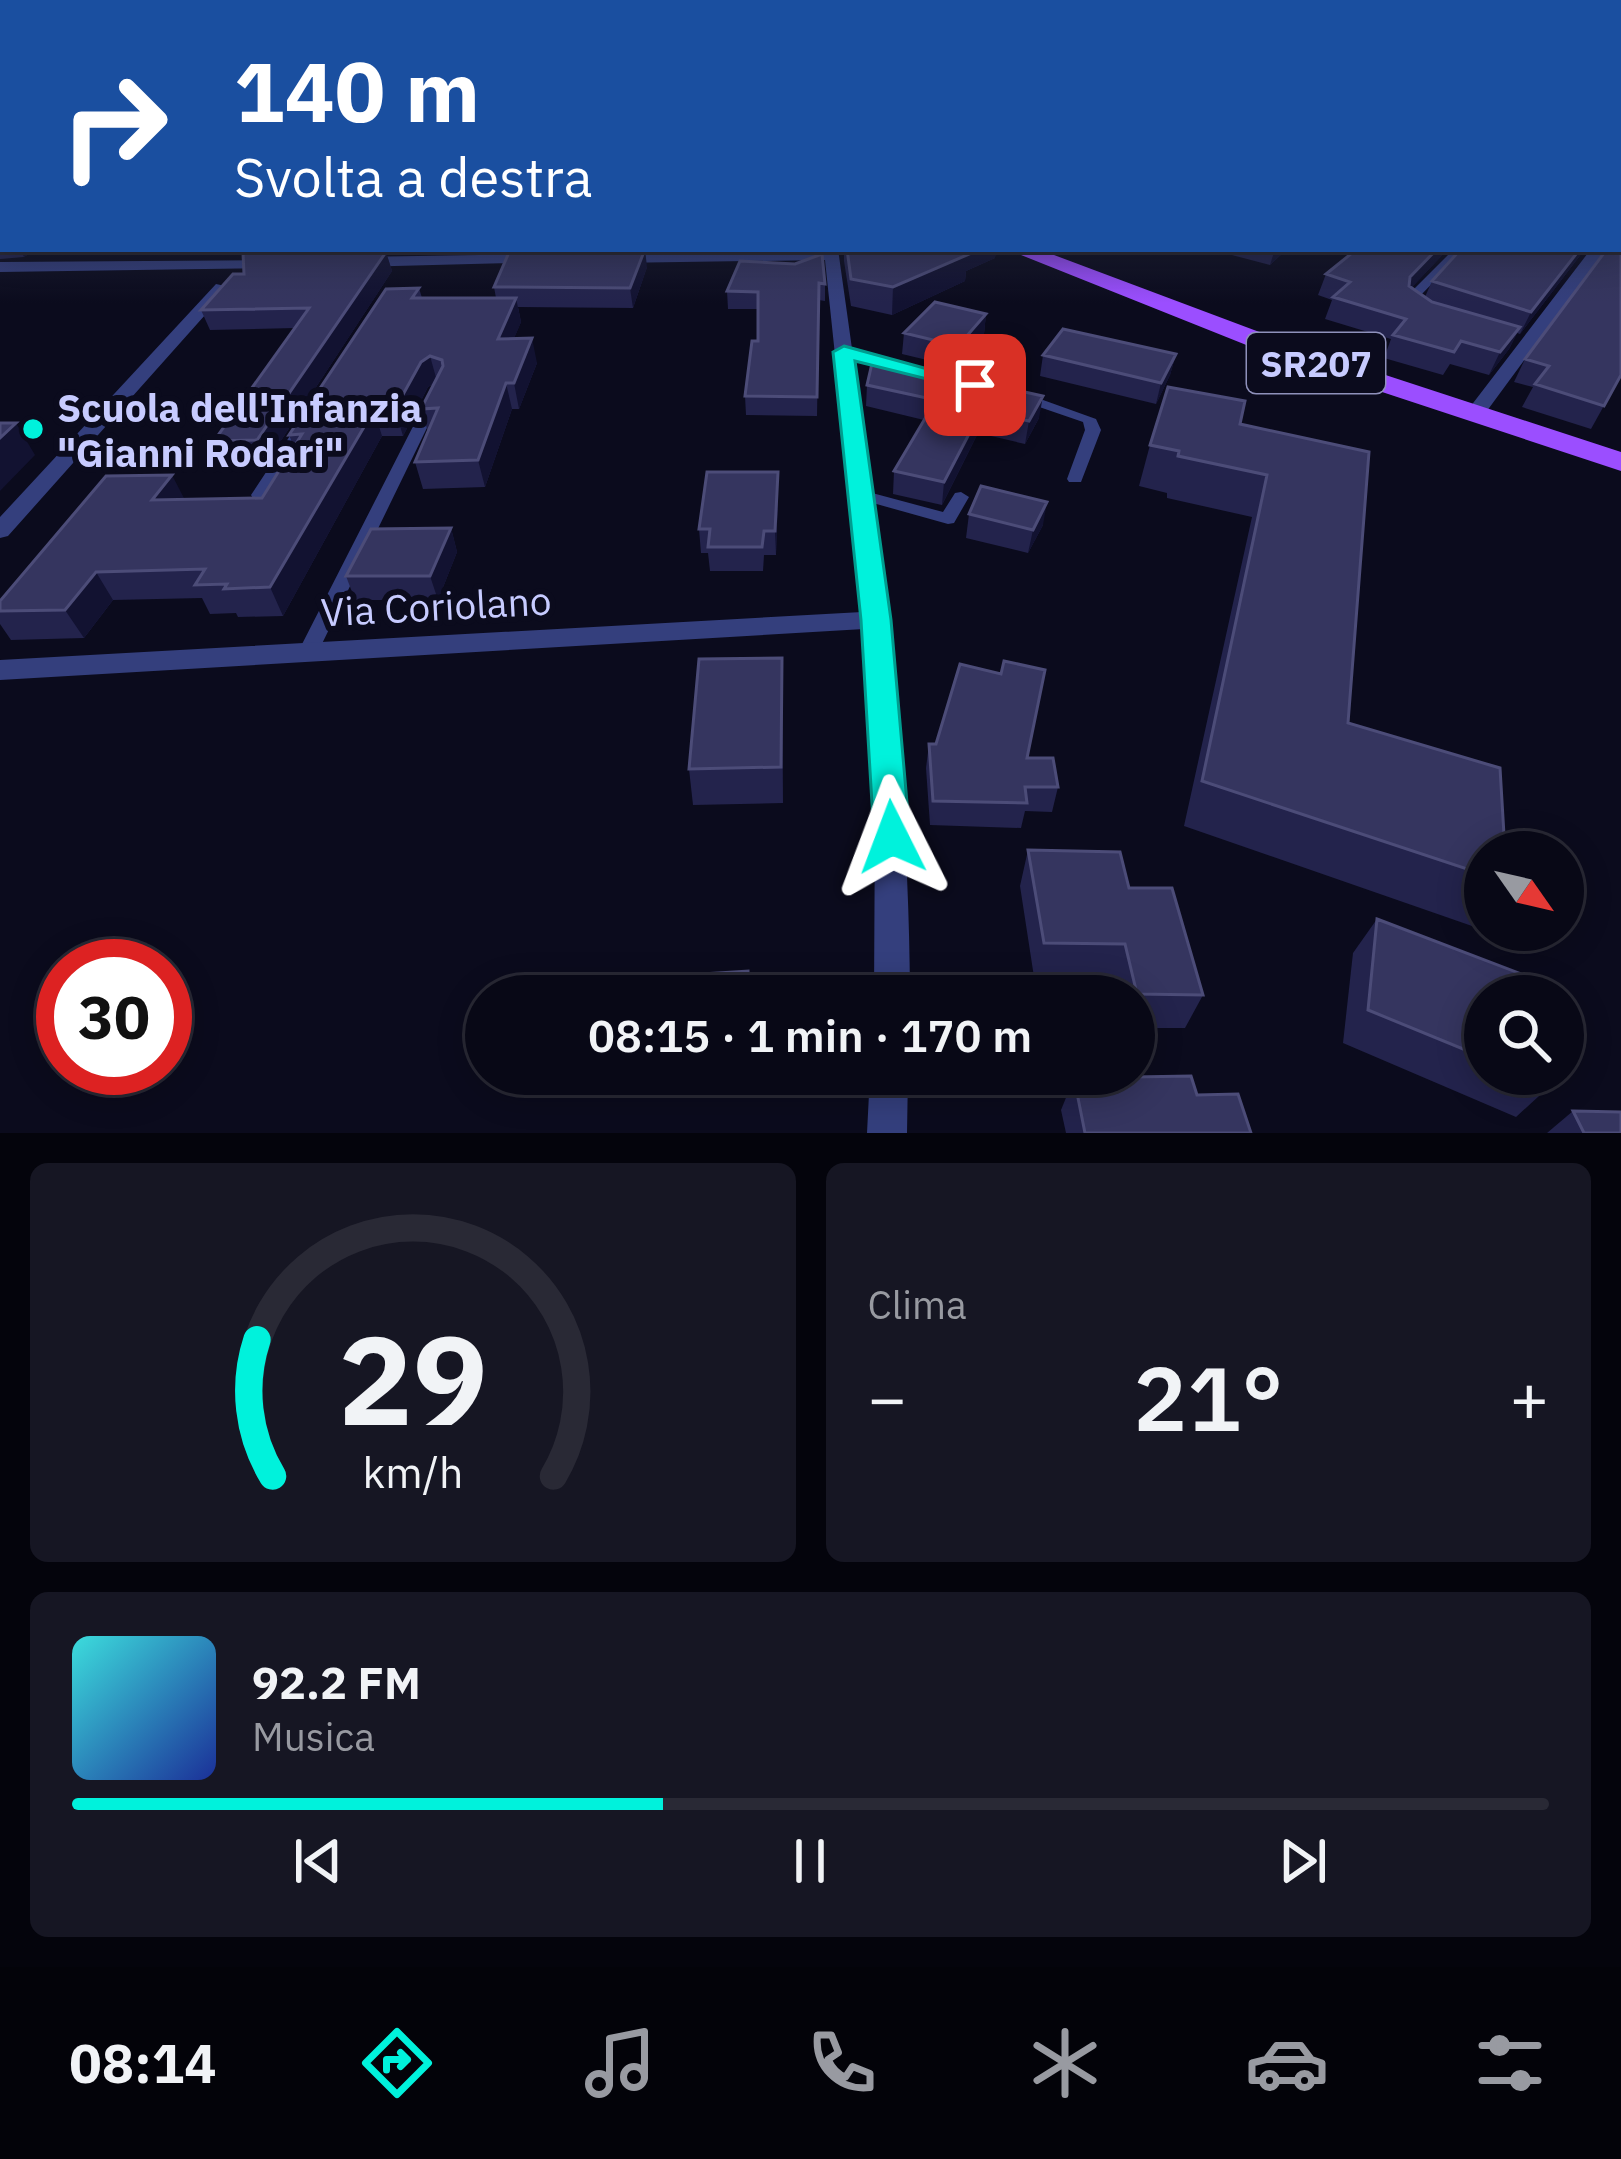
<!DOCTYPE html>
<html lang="it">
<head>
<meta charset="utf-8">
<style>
	body { margin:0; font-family:"IBM Plex Sans",sans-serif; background:#161623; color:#f1f3f6; height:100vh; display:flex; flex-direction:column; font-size:45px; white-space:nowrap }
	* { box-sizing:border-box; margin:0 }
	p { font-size:39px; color:#989aa1 }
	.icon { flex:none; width:66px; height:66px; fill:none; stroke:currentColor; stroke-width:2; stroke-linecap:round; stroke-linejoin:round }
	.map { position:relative; height:1133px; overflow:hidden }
	.drawer { display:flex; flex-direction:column; gap:30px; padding:30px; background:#04040c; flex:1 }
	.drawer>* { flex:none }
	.hud { position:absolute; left:0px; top:0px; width:1623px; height:252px; box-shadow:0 6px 30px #0003,0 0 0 3px #292935; background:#1a4fa0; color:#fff; overflow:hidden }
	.needle { width:78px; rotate:124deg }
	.tools { position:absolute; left:1464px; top:831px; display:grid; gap:24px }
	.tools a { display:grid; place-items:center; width:120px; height:120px; border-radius:50%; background:#080816; box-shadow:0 6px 30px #0003,0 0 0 3px #292935; font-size:60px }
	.speed { position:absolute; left:36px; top:939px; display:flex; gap:24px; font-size:60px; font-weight:700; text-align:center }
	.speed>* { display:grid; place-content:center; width:156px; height:156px; border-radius:50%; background:#080816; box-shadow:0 6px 30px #0003,0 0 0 3px #292935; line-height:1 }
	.speed .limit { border:18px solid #d22; background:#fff; color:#111 }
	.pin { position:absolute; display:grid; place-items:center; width:102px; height:102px; color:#fff; margin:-51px; border-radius:24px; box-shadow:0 6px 18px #0006 }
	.me { position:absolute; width:132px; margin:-66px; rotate:357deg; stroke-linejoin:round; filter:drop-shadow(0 0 9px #0008) }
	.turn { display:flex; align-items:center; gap:42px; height:252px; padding:0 36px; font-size:54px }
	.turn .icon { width:156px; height:156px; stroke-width:2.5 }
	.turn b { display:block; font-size:84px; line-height:102px }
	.big { font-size:90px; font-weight:600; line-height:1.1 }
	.drawer .card { flex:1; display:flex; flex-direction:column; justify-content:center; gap:18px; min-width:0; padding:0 42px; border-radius:18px; background:#161623 }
	.drawer .dial { align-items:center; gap:0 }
	.dial svg { height:312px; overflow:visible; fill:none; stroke:#292935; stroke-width:7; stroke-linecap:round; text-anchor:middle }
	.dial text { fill:#f1f3f6; stroke:none }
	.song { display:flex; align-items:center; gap:36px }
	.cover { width:144px; height:144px; border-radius:18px; background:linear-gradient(135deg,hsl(180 70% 55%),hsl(230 70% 35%)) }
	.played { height:12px; border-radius:6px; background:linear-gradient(90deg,#00f2dc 40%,#292935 40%) }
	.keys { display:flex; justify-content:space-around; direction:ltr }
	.heat { display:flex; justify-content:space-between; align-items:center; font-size:66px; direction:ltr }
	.drawer .tiles { flex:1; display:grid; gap:30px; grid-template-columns:1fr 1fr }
	.card:last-child { grid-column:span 2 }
	.trip { position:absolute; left:465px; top:975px; width:690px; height:120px; border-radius:60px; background:#080816; box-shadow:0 6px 30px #0003,0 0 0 3px #292935; font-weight:600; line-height:120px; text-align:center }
	.tabs { display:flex; height:192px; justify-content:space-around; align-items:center; background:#030309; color:#989aa1 }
	.tabs .icon { width:84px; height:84px }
	.tabs .on { color:#00f2dc }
	.tabs b { font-size:54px; color:#f1f3f6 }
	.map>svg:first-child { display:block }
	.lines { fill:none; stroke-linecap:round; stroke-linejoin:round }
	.lane { fill:#343f7d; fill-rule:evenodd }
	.street { fill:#343f7d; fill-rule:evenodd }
	.primary { fill:#9b4eff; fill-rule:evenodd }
	.wall { fill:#23234c }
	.shaded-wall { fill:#121231 }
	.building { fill:#35355f; stroke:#4c4c78; stroke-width:3 }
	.route { fill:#00f2dc; stroke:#009d8f; stroke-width:3 }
	.poi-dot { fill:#00f2dc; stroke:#0b0b1d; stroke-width:4.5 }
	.labels { text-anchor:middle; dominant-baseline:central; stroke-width:12; stroke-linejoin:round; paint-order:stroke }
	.shield { fill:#0b0b1d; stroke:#8f91bb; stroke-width:3 }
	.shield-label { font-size:36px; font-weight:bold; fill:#c7cbff }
	.poi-label { font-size:39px; font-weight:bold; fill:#c7cbff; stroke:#0b0b1d; text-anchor:start }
	.street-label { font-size:39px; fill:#c7cbff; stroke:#0b0b1d }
</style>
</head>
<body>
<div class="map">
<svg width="1621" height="1133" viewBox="0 0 1621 1133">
	<rect width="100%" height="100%" fill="#0b0b1d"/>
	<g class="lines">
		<path class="lane" d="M 1454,249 L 1466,249 L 1417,299 L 1415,303 L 1422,310 L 1420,313 L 1412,313 L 1403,304 L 1405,298 Z
			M 843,348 L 897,361 L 899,364 L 892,368 L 838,355 L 838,349 Z
			M 1018,391 L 1096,419 L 1101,430 L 1081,482 L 1069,482 L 1067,479 L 1085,430 L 1083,422 L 1013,398 L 1013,392 Z
			M 434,395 L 441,399 L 318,652 L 315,657 L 301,657 L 298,652 L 427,399 Z
			M 861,490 L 943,512 L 955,493 L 961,492 L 969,497 L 954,523 L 948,524 L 855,498 L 853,495 Z"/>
		<path class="street" d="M 838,249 C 873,498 909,744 910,996 L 874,996 L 875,808 L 864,629 L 0,680 L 0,660 L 862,612 L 825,260 L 614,263 L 606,258 L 614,253 Z
			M 1591,249 L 1606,249 L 1481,419 L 1467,419 L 1467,411 Z
			M 538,254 L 546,259 L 543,262 L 356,267 L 348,262 L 356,257 Z
			M 279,260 L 279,266 L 274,268 L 0,272 L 0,262 Z
			M 216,284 L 230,287 L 8,536 L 0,538 L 0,517 Z
			M 310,414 L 320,420 L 273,495 L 262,502 L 254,500 L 251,495 L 303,416 Z
			M 870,1074 L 908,1074 L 907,1133 L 867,1133 Z"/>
		<path class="primary" d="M 1006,249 L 1038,249 L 1297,346 L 1621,452 L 1621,471 L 1279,358 Z"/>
	</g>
	<path class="wall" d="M 0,144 L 3,144 L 3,249 L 36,249 L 24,257 L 0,259 Z
		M 248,249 L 407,249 L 406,251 L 377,252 L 386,252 L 392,271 L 267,462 L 224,464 L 214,441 L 295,328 L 210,330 L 201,310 L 244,274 L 250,253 Z
		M 844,249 L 996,249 L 995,258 L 966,271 L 965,281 L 892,315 L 851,306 L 844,261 Z
		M 1209,249 L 1287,249 L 1270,265 Z
		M 1357,249 L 1448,249 L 1412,287 L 1425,297 L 1432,281 L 1585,249 L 1520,334 L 1517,333 L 1509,349 L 1489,375 L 1450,364 L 1443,375 L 1384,358 L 1391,339 L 1325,319 L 1332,300 L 1318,295 L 1326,274 Z
		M 740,261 L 825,284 L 825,301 L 819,300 L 817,416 L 746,415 L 745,396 L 758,341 L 758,309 L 728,309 L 727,291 Z
		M 647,267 L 633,308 L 518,307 L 521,322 L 514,338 L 537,363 L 519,409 L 512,409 L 485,487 L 423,489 L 415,462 L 428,432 L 421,409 L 435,383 L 428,387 L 403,436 L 382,436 L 283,616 L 238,617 L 236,613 L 210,614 L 202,598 L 113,600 L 84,638 L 11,640 L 0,624 L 0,601 L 184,499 L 262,498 L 294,447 L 289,435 L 419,288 L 422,298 L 496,298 L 494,287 Z
		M 986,314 L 984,334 L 956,367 L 902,354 L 904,333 Z
		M 1176,354 L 1170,375 L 1156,404 L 1040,376 L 1043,355 Z
		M 1525,359 L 1621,375 L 1591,429 L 1522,407 L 1533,387 L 1514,382 Z
		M 867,385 L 1039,418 L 1025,444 L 978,433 L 942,505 L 893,494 L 894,471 L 924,420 L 866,406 Z
		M 1240,424 L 1369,452 L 1348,723 L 1485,852 L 1485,910 L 1472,926 L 1184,826 L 1252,517 L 1167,498 L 1167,493 L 1139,486 L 1150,445 Z
		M 778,495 L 776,555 L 764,555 L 763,571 L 710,571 L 708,553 L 701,553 L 699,529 Z
		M 969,514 L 1043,525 L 1028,553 L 966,538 Z
		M 451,528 L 457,552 L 438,600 L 355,600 L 346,576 Z
		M 782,658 L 783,803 L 693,805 L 689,769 Z
		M 929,744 L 1027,758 L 1058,787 L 1052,812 L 1025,811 L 1021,828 L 930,825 L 926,768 Z
		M 1028,850 L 1129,888 L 1203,995 L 1185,1028 L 1134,1028 L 1134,996 L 1116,996 L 1112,978 L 1034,977 L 1020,886 Z
		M 1377,919 L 1485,996 L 1485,1074 L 1550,1074 L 1551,1085 L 1516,1117 L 1343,1043 L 1353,953 Z
		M 603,1074 L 751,1074 L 751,1077 L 608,1088 Z
		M 1074,1078 L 1197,1095 L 1251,1133 L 1066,1133 L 1061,1110 Z
		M 1573,1111 L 1621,1133 L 1547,1133 Z"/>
	<path class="shaded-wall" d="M 20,249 L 36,249 L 24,257 Z
		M 645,249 L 647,267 L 633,308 L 630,288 Z
		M 958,249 L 996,249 L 995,258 L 966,271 L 965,281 L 892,315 L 893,287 Z
		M 1275,249 L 1287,249 L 1270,265 Z
		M 1437,249 L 1448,249 L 1402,298 L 1410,277 Z
		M 1580,249 L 1585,249 L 1520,334 L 1531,312 Z
		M 386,252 L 392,271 L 267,462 L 257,440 Z
		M 516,298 L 521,322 L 504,363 L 498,339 Z
		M 986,314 L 984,334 L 956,367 L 958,346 Z
		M 1520,327 L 1509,349 L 1489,375 L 1500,352 Z
		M 532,338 L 537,363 L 519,409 L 514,383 Z
		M 1176,354 L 1170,375 L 1156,404 L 1161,383 Z
		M 430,356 L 437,381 L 428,387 L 403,436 L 395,409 L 421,362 Z
		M 506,383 L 512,409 L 485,487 L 478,460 Z
		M 1043,396 L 1039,418 L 1025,444 L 1029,421 Z
		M 374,410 L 382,436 L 283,616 L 270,587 Z
		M 981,411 L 978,433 L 942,505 L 944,482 Z
		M 16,423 L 35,455 L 0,491 L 0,438 Z
		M 778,472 L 778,495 L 776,555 L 775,531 Z
		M 172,475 L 186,502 L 152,500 Z
		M 1047,502 L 1043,525 L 1028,553 L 1033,530 Z
		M 451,528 L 457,552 L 438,600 L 430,576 Z
		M 96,572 L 113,600 L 84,638 L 65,610 Z"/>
	<path class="building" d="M 0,144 L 3,144 L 3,240 L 0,240 Z
		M 1620,200 L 1621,201 L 1621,375 L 1604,406 L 1535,384 L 1549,366 L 1525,359 L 1607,249 L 1620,249 Z
		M 645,249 L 630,288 L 494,287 L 510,250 Z
		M 847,249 L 958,249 L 956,250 L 967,255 L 893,287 L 851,279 Z
		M 1357,249 L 1437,249 L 1410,277 L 1409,286 L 1432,302 L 1520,327 L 1500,352 L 1461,341 L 1454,352 L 1393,335 L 1406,319 L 1333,297 L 1350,282 L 1326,274 Z
		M 1461,249 L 1580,249 L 1531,312 L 1432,281 Z
		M 386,252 L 257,440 L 214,441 L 309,308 L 201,310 L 233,274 L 244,274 L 243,253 Z
		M 822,254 L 825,284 L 819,283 L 817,397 L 745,396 L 752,341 L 758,341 L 758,292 L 727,291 L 740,261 L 795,264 Z
		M 419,288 L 412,298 L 516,298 L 498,339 L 532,338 L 514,383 L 506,383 L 478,460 L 415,462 L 438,408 L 421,409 L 443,366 L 442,360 L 430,356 L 421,362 L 395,409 L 374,410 L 270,587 L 224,589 L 227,584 L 195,585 L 205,569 L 96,572 L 65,610 L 0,611 L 0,601 L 106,476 L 172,475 L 152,500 L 262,498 L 302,434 L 289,435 L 386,289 Z
		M 935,302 L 986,314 L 958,346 L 904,333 Z
		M 1063,329 L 1176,354 L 1161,383 L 1043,355 Z
		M 873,359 L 1043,396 L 1029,421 L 981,411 L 944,482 L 894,471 L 936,400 L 867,385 Z
		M 1168,387 L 1245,401 L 1240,424 L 1369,452 L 1348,723 L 1500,768 L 1505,852 L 1485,852 L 1485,875 L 1202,781 L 1267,475 L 1178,456 L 1179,451 L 1150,445 Z
		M 0,423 L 16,423 L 0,438 Z
		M 707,472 L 778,472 L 775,531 L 764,531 L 762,547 L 708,547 L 710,529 L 699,529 Z
		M 981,486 L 1047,502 L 1033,530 L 969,514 Z
		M 451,528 L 430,576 L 346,576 L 371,529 Z
		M 782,658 L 781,767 L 689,769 L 699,659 Z
		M 1004,661 L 1045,670 L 1027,758 L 1053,758 L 1058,787 L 1025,787 L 1027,803 L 933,801 L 929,744 L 936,744 L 960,664 L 1001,674 Z
		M 1028,850 L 1120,852 L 1129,888 L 1172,888 L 1203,995 L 1137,994 L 1125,944 L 1044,943 Z
		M 1377,919 L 1545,983 L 1546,996 L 1485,996 L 1485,1058 L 1368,1010 Z
		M 748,971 L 748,996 L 607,996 L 608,980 Z
		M 1523,1074 L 1550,1074 L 1551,1085 Z
		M 1191,1076 L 1197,1095 L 1238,1094 L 1251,1133 L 1085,1133 L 1074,1078 Z
		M 1573,1111 L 1621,1112 L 1621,1133 L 1584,1133 Z"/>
	<linearGradient id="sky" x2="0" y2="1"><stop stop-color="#060610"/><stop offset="0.48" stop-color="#2e344c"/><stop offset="1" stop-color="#2e344c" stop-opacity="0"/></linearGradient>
	<rect width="1621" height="303" fill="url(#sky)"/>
	<path class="route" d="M 844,346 L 986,385 L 975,391 L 855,361 L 891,620 L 910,837 L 905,848 L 892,853 L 879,848 L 874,837 L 861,620 L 833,352 Z"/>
	<circle class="poi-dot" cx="33" cy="429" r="12"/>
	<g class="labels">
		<rect class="shield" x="1247" y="333" width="138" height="60" rx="9"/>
		<g class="shield-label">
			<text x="1316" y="363">SR207</text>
		</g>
		<g class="poi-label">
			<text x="57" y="407">Scuola dell'Infanzia<tspan x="57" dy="45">"Gianni Rodari"</tspan></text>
		</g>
		<g class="street-label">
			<text transform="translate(436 606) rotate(-3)">Via Coriolano</text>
		</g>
	</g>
</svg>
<div class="tools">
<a><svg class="needle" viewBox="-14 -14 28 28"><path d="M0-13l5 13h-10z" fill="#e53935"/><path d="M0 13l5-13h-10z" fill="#989aa1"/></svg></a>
<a><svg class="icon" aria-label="search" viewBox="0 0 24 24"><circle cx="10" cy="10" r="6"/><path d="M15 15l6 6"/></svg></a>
</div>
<div class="speed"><div class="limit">30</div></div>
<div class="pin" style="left:975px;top:385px;background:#d93025"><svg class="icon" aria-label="arrive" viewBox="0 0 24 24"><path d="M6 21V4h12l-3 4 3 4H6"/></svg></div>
<svg class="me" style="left:892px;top:837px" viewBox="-20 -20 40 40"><path d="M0-17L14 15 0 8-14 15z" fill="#00f2dc" stroke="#fff" stroke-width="4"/></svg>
<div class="trip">08:15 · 1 min · 170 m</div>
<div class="hud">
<div class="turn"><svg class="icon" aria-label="right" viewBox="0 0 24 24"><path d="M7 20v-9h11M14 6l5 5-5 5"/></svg><div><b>140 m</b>Svolta a destra</div></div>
</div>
</div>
<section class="drawer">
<div class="tiles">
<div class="card dial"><svg viewBox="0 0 100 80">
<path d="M14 69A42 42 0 1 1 86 69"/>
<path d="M14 69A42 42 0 0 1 10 34" stroke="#00f2dc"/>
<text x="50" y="56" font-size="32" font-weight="700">29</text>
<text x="50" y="72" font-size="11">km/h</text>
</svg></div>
<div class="card"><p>Clima</p>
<div class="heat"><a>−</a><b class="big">21°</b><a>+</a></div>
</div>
<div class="card">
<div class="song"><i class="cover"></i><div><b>92.2 FM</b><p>Musica</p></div></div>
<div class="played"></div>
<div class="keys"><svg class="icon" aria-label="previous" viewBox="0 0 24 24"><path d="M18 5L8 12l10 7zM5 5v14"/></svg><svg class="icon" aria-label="pause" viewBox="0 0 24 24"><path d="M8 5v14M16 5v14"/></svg><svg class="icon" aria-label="next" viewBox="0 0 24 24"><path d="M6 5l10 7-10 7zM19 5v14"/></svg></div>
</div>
</div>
</section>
<nav class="tabs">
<b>08:14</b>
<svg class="icon on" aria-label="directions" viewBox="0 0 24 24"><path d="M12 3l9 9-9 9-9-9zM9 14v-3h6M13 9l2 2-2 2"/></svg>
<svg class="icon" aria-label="music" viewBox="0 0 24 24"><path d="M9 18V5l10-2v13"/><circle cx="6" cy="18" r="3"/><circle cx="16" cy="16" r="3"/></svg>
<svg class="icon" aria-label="phone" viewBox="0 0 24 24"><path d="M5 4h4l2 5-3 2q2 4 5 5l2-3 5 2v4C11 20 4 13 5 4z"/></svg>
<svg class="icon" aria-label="climate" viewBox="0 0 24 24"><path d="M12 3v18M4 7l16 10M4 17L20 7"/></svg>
<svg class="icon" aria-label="car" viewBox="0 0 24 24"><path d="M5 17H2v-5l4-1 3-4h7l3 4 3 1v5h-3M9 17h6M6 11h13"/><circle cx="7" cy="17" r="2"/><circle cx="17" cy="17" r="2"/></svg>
<svg class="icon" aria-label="filters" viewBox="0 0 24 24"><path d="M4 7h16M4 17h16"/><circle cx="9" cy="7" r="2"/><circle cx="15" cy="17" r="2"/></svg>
</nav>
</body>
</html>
